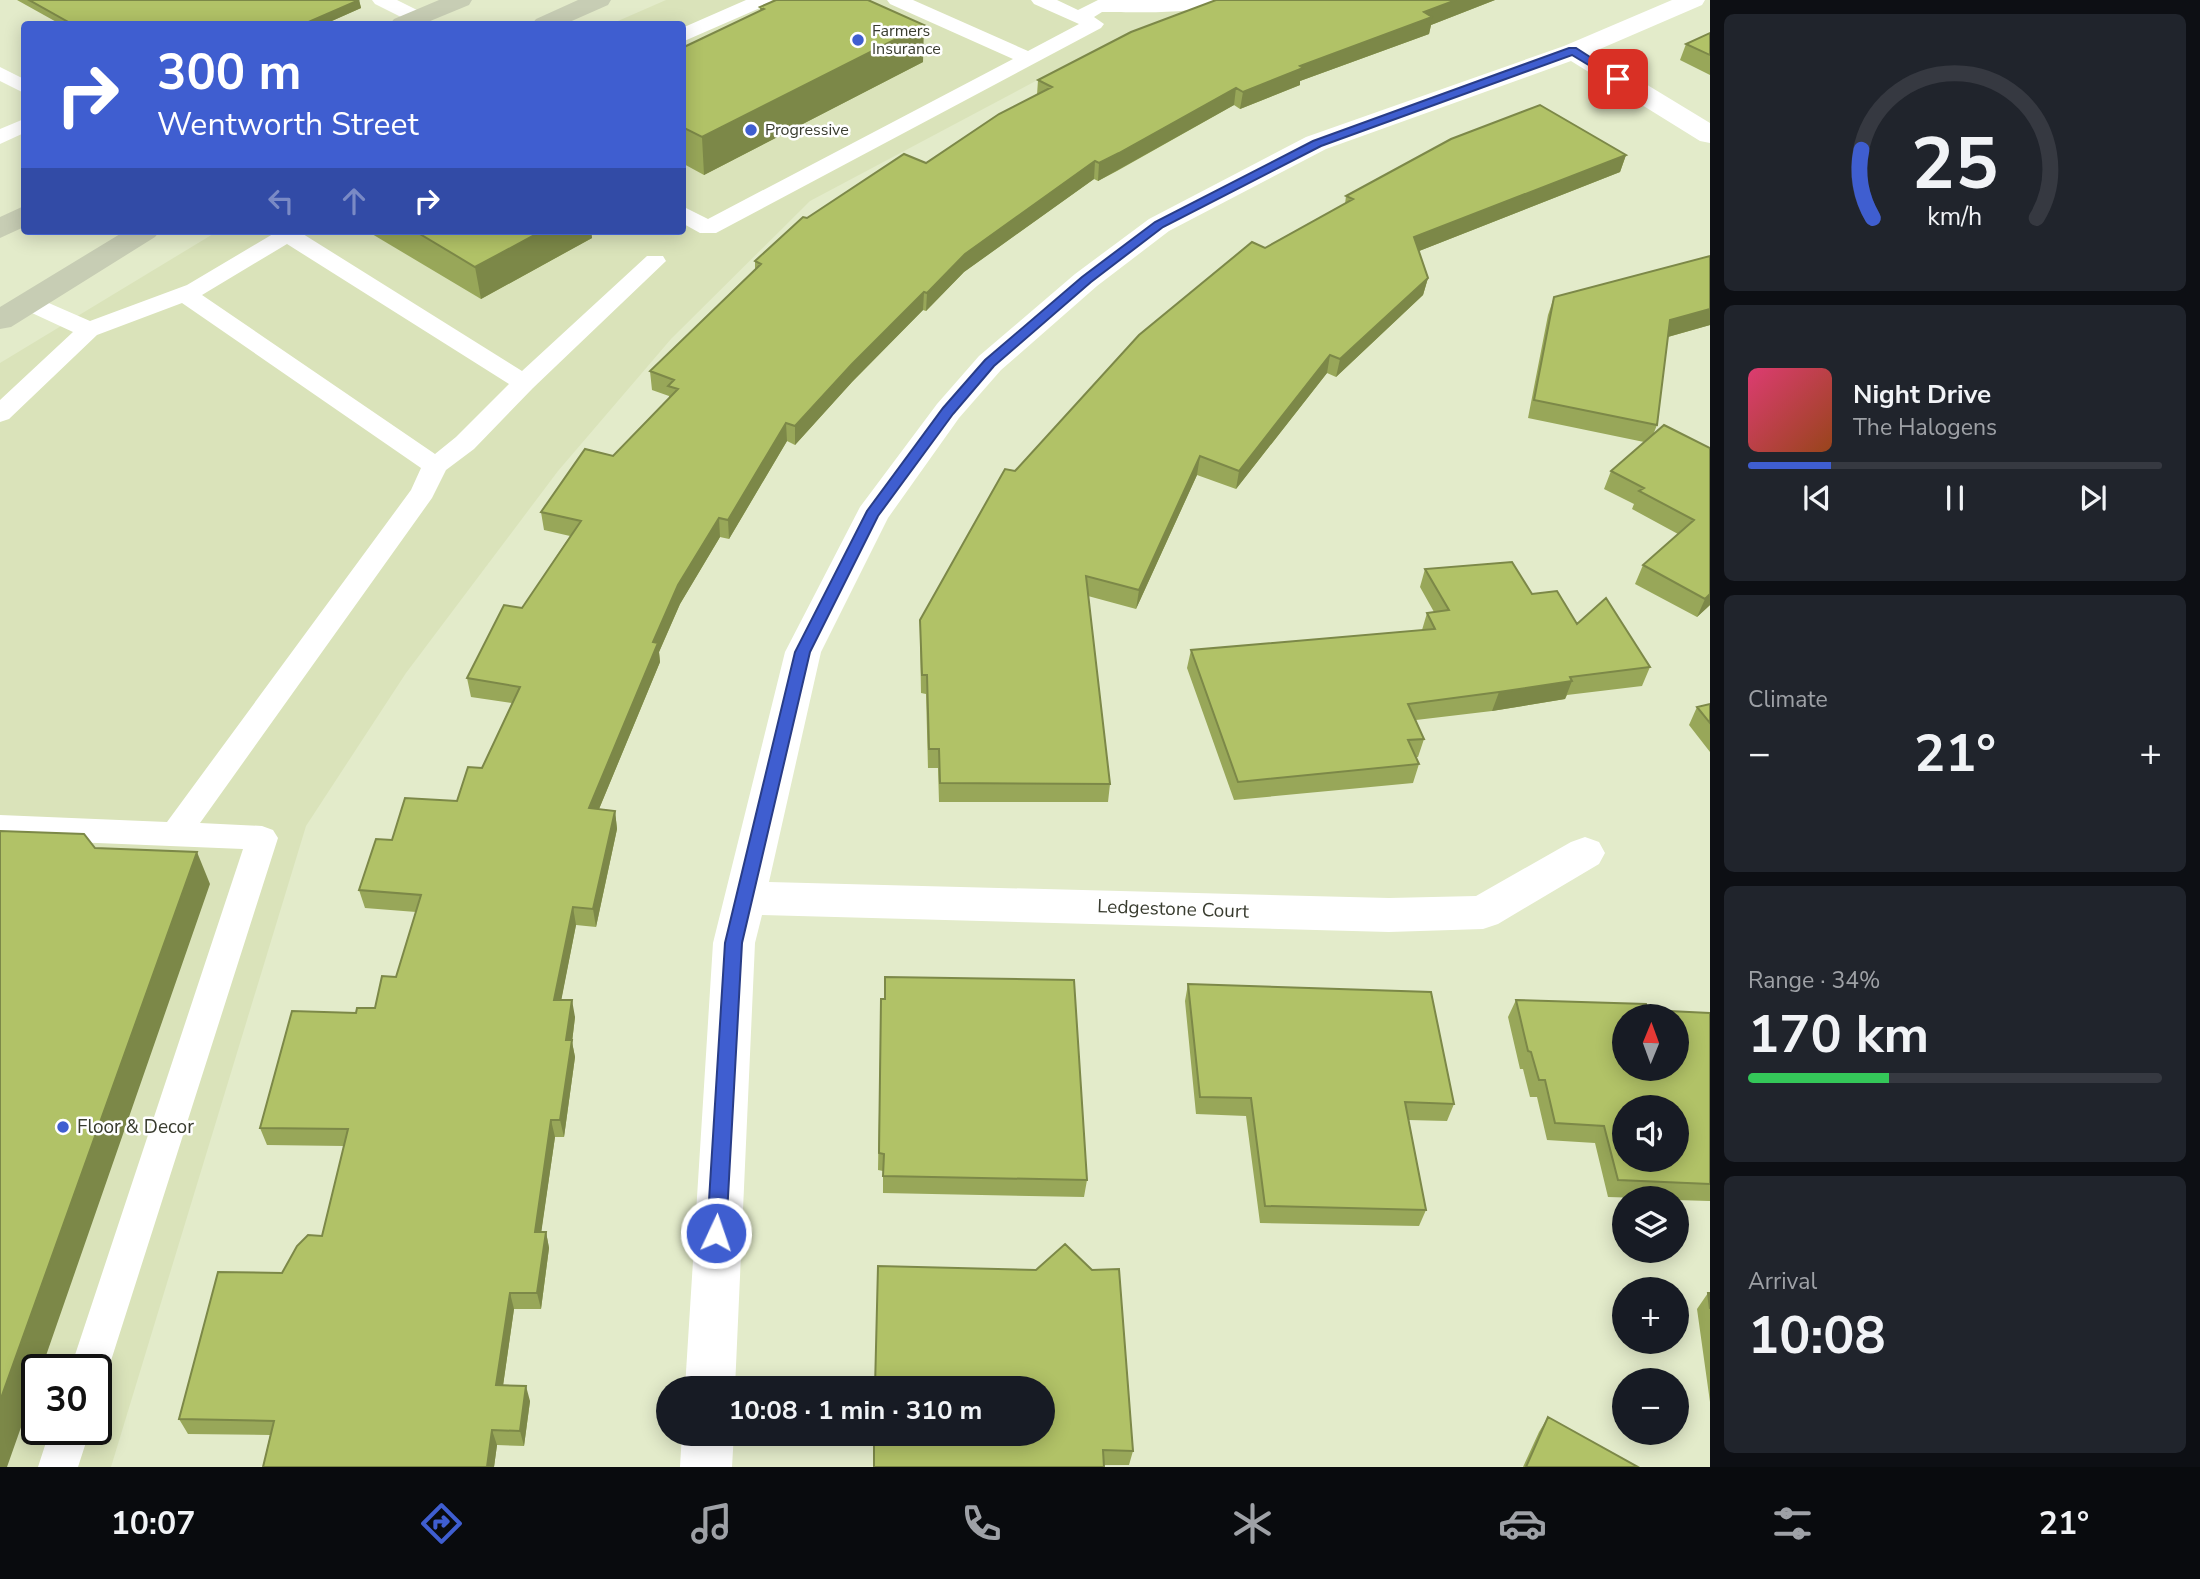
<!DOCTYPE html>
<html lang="en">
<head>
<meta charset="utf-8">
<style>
	body { margin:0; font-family:"Nunito Sans",sans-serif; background:#20242c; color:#f1f3f6; height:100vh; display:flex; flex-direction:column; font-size:26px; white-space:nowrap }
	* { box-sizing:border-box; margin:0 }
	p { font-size:23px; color:#9ea1a6 }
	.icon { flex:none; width:38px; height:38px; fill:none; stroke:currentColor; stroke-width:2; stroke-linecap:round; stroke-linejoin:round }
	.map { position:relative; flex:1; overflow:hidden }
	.side { display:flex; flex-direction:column; gap:14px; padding:14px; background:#0d0f14; width:490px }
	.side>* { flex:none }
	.guide { position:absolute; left:21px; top:21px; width:665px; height:214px; border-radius:7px; box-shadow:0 4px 18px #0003; background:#3f5ed0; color:#fff; overflow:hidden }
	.needle { width:46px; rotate:1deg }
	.tools { position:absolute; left:1612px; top:1004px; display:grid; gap:14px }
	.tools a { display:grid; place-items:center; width:77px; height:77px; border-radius:50%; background:#171b24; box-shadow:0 4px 18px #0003; font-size:35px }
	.speed { position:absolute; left:21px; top:1354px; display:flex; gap:14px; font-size:35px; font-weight:700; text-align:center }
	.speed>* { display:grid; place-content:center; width:91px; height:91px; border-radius:50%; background:#171b24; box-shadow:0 4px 18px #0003; line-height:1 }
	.speed .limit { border:4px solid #111; border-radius:10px; background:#fff; color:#111 }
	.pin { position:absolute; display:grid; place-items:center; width:60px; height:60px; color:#fff; margin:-30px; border-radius:14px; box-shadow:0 4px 10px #0006 }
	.me { position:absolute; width:77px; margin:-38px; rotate:3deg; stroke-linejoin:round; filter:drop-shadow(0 0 5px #0008) }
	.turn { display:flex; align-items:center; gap:24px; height:147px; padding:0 21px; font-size:32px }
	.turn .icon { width:91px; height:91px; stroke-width:2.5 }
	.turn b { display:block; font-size:49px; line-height:60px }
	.lanes { display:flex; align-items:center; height:66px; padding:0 21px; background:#0003; justify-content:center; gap:35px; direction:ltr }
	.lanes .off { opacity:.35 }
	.big { font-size:52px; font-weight:700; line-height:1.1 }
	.side .widget { flex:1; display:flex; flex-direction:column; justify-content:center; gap:10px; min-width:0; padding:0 24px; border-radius:10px; background:#20242c }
	.side .dial { align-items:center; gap:0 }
	.dial svg { height:182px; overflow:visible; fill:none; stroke:#363941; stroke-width:7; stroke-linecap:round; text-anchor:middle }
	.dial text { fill:#f1f3f6; stroke:none }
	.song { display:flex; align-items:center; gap:21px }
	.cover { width:84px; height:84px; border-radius:10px; background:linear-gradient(135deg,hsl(340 70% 55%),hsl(20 70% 35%)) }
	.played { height:7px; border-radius:4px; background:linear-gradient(90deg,#3f5ed0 20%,#363941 20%) }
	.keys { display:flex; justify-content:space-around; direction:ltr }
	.heat { display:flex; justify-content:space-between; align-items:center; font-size:38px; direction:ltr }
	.charge { height:10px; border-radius:5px; background:linear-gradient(90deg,#34c759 34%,#363941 0) }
	.trip { position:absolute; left:656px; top:1376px; width:399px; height:70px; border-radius:35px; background:#171b24; box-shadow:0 4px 18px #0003; font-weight:700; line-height:70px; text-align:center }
	.menu { display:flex; height:112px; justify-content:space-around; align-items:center; background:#090b0e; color:#9ea1a6 }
	.menu .icon { width:49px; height:49px }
	.menu .on { color:#3f5ed0 }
	.menu b { font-size:32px; color:#f1f3f6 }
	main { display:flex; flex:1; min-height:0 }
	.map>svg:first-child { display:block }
	.built { fill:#dae3ba; fill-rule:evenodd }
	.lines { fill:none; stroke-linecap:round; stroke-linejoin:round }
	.lane { fill:#fff; fill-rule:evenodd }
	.street { fill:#fff; fill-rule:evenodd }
	.secondary { fill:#c7cdb4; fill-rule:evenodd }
	.wall { fill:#98a759 }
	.shaded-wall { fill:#7c8848 }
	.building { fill:#b1c267; stroke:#7c8848; stroke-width:2; fill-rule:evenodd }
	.route { fill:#3f5ed0; stroke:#293d87; stroke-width:2 }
	.poi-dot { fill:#3f5ed0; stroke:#fff; stroke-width:2.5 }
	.labels { text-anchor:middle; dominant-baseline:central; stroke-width:5; stroke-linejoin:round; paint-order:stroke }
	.far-poi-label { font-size:16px; fill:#393c2f; stroke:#fff; text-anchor:start }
	.street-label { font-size:19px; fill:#393c2f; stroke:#fff }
	.poi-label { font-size:19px; fill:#393c2f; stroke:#fff; text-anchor:start }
</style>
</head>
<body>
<main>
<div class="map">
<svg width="1710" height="1467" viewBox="0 0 1710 1467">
	<rect width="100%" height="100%" fill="#e3ebca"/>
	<path class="built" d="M 666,0 L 1242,0 L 1144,30 L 1062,67 L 810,201 L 671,339 L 558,471 L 406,673 L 306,826 L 111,1467 L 0,1467 L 0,363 L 218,231 L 682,231 L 682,24 L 611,24 ZM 37,1370 L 96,1370 L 96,1430 L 37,1430 Z"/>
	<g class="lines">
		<path class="lane" d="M 372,0 L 397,0 L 425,14 L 428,18 L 425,22 L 411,22 L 375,4 Z
			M 746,0 L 772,0 L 769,4 L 682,42 L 682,28 Z
			M 887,0 L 913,0 L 1028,51 L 1079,24 L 1034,4 L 1031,0 L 1057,0 L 1078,10 L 1098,0 L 1216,0 C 1202,17 1125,11 1102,12 L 1094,17 L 1104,24 L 1101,28 L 716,233 L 700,233 L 682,223 L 682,206 L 708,219 L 1013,59 L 890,4 Z
			M 0,67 L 24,79 L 24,93 L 0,81 Z
			M 24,119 L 24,133 L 0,144 L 0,129 Z
			M 278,231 L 305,231 L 303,234 L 522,371 L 647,256 L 663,256 L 666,261 L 533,388 L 474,449 L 446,470 L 432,498 L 200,823 L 262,826 L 273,830 L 278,838 L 108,1370 L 103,1383 L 96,1386 L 96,1370 L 70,1370 L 243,849 L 0,839 L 0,815 L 167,822 L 411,490 L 421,468 L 182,303 L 97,335 L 9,419 L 0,422 L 0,400 L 73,332 L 19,307 L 15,302 L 19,297 L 35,297 L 90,321 L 187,285 ZM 287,244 L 509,384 L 456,437 L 435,454 L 202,295 Z
			M 50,1430 L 90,1430 L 78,1467 L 38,1467 Z"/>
		<path class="street" d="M 1672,0 L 1705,0 L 1702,5 L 1593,52 L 1710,123 L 1710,143 L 1700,141 L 1571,61 L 1326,149 L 1169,231 L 1097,286 L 1001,370 L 959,418 L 888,518 L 821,652 L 769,882 L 1389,898 L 1476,896 L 1571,842 L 1585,837 L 1599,842 L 1605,853 L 1599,864 L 1498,924 L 1483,929 L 1389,932 L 762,915 L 755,943 L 735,1388 L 685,1388 L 713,943 L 785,652 L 860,507 L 937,404 L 979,356 L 1075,274 L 1149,219 L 1306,137 L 1564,46 Z
			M 682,1433 L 734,1433 L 732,1467 L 680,1467 Z"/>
		<path class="secondary" d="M 439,0 L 472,0 L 469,5 L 423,24 L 390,24 L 394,19 Z
			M 578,0 L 611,0 L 608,5 L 565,24 L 532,24 L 536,19 Z
			M 24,206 L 24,227 L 0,238 L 0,217 Z
			M 125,231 L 160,231 L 155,237 L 11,327 L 0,329 L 0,307 Z"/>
	</g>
	<path class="wall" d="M 17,0 L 359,0 L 361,8 L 325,24 L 60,24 Z
		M 1216,0 L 1495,0 L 1431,25 L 1429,34 L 1300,81 L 1300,85 L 1240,109 L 1234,105 L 1117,171 L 1098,181 L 1094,179 L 964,272 L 926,311 L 923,310 L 852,382 L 795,445 L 787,441 L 729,539 L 720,537 L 680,604 L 659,652 L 660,662 L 599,809 L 615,811 L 617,829 L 596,927 L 576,925 L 561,1000 L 575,1017 L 572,1042 L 575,1057 L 564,1137 L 555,1137 L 541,1232 L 546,1232 L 549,1248 L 541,1309 L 514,1309 L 503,1385 L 530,1401 L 524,1446 L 497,1445 L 494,1467 L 263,1467 L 270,1435 L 188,1434 L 179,1419 L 282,1273 L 322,1236 L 344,1146 L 267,1145 L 260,1128 L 356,1013 L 375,1008 L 396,977 L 416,912 L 365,908 L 359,890 L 392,840 L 457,801 L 482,768 L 512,703 L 471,697 L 467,678 L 522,608 L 570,536 L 544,530 L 541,512 L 613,456 L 669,398 L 669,396 L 652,390 L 650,371 L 755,270 L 755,261 L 807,218 L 926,163 L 1037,95 L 1038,80 Z
		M 760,7 L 923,62 L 704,175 L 682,163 L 682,48 L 760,11 Z
		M 1710,33 L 1710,75 L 1680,60 L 1686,44 Z
		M 1626,155 L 1620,172 L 1419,251 L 1428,278 L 1423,295 L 1336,377 L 1327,373 L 1236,489 L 1197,475 L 1136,609 L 1088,596 L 1110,784 L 1108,802 L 939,802 L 938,768 L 928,768 L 926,694 L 921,693 L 920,638 L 920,620 L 1015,471 L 1265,248 L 1345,204 L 1346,196 Z
		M 372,231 L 591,231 L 592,238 L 481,299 L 372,234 Z
		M 1554,297 L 1710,325 L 1668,337 L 1657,425 L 1653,435 L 1710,448 L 1710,605 L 1697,617 L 1635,584 L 1643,565 L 1678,534 L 1632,509 L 1634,504 L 1604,489 L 1611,471 L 1644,442 L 1528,418 L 1548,315 Z
		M 1425,569 L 1532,594 L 1577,624 L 1650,667 L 1642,686 L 1567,695 L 1565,699 L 1492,711 L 1416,720 L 1424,739 L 1418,757 L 1416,757 L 1419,764 L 1413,783 L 1234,800 L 1187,668 L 1191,650 L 1422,630 L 1427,613 L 1434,612 L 1420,587 Z
		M 1710,704 L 1710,752 L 1689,725 L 1697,707 Z
		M 1188,984 L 1454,1104 L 1447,1121 L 1408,1120 L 1426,1210 L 1419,1226 L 1260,1223 L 1246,1116 L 1196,1114 L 1185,1001 Z
		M 881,999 L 1087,1180 L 1084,1197 L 883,1193 L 883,1171 L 878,1170 Z
		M 1516,1000 L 1648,1010 L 1710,1013 L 1710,1201 L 1676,1200 L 1676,1199 L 1608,1197 L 1595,1143 L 1547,1140 L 1537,1097 L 1530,1097 L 1523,1069 L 1520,1069 L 1508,1017 Z
		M 1708,1293 L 1710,1293 L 1710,1402 L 1697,1309 Z
		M 1548,1417 L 1638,1467 L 1523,1467 L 1539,1432 Z
		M 874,1433 L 1133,1451 L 1129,1465 L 1104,1465 Z"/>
	<path class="shaded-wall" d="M 359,0 L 361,8 L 325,24 L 304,24 Z
		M 1456,0 L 1495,0 L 1431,25 L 1429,34 L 1300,81 L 1300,85 L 1240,109 L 1243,92 L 1424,12 Z
		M 924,25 L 923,62 L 704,175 L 702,137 Z
		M 1236,88 L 1234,105 L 1098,181 L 1099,163 Z
		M 1626,155 L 1620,172 L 1409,255 L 1414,237 Z
		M 1095,161 L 1094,179 L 964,272 L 926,311 L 927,293 L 965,254 Z
		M 542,231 L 591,231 L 592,238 L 481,299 L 475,267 Z
		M 1428,278 L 1423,295 L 1336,377 L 1340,359 Z
		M 924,292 L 923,310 L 852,382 L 795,445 L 795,426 L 852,364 Z
		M 1710,309 L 1710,325 L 1664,338 L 1670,320 Z
		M 1330,355 L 1327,373 L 1236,489 L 1239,471 Z
		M 786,423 L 787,441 L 729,539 L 728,520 Z
		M 1200,456 L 1197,475 L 1136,609 L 1139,590 Z
		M 719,518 L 720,537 L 680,604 L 659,652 L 660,662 L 592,826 L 589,808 L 653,642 L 678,585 Z
		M 1710,594 L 1710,605 L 1697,617 L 1705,599 Z
		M 1572,681 L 1565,699 L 1492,711 L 1499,692 Z
		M 615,811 L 617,829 L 596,927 L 593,909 Z
		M 197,852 L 210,884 L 41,1370 L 37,1370 L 37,1382 L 7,1467 L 0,1467 L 0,1401 Z
		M 573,907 L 576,925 L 558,1017 L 554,1000 Z
		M 572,1000 L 575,1017 L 572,1042 L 575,1057 L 564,1137 L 560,1120 L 566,1040 Z
		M 551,1120 L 555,1137 L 539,1248 L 535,1232 Z
		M 546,1232 L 549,1248 L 541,1309 L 537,1293 Z
		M 510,1293 L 514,1309 L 501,1400 L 496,1385 Z
		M 526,1386 L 530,1401 L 524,1446 L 520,1431 Z
		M 492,1430 L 497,1445 L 494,1467 L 487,1467 Z"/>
	<path class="building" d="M 29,0 L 359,0 L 304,24 L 72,24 Z
		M 776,0 L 868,0 L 924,25 L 702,137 L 682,127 L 682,48 L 764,9 L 760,7 Z
		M 1216,0 L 1456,0 L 1424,12 L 1432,17 L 1300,66 L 1303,68 L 1243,92 L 1236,88 L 1119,153 L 1099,163 L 1095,161 L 965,254 L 927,293 L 924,292 L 852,364 L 795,426 L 786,423 L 728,520 L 719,518 L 678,585 L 653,642 L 658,643 L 589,808 L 615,811 L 593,909 L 573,907 L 554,1000 L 572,1000 L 566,1040 L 572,1040 L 560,1120 L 551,1120 L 535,1232 L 546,1232 L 537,1293 L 510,1293 L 496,1385 L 526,1386 L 520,1431 L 492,1430 L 487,1467 L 263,1467 L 274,1421 L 179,1419 L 218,1272 L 282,1273 L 297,1246 L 308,1235 L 322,1236 L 348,1129 L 260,1128 L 292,1011 L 356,1013 L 357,1008 L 375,1008 L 382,976 L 396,977 L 421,895 L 359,890 L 376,839 L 392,840 L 405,798 L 457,801 L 468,767 L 482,768 L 520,687 L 467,678 L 504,605 L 522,608 L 581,521 L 541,512 L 585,449 L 613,456 L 678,389 L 668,386 L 674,380 L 650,371 L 761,264 L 755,261 L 803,217 L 807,218 L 904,154 L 926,163 L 999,114 L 1052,87 L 1038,80 L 1131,32 Z
		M 1710,33 L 1710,55 L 1686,44 Z
		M 1540,105 L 1626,155 L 1414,237 L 1428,278 L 1340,359 L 1330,355 L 1239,471 L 1200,456 L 1139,590 L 1086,576 L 1110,784 L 940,783 L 939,749 L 929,749 L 927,675 L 922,675 L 920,620 L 1005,469 L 1015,471 L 1139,335 L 1252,242 L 1265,248 L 1353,199 L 1346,196 L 1451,139 Z
		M 415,231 L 542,231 L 475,267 Z
		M 1710,256 L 1710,309 L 1670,320 L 1657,425 L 1534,400 L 1554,297 Z
		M 1664,425 L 1710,448 L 1710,594 L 1705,599 L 1643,565 L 1694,520 L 1639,491 L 1644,488 L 1611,471 Z
		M 1512,562 L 1532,594 L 1557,591 L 1577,624 L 1606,598 L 1650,667 L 1570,677 L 1572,681 L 1499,692 L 1408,704 L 1424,739 L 1408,740 L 1419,764 L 1238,782 L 1191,650 L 1435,629 L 1427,613 L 1449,610 L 1425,569 Z
		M 1710,704 L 1710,723 L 1697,707 Z
		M 0,831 L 84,834 L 95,848 L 197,852 L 0,1401 Z
		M 885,977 L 1074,980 L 1087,1180 L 883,1176 L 884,1154 L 879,1153 L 881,999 L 885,999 Z
		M 1188,984 L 1431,992 L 1454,1104 L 1405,1102 L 1426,1210 L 1265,1206 L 1251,1098 L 1200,1097 Z
		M 1516,1000 L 1646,1004 L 1648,1010 L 1710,1013 L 1710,1184 L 1618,1180 L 1604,1126 L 1555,1123 L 1545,1080 L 1539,1080 L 1531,1052 L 1528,1051 ZM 1624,1017 L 1676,1017 L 1676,1069 L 1624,1069 ZM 1624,1108 L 1676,1108 L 1676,1160 L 1624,1160 Z
		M 1065,1244 L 1092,1270 L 1119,1269 L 1133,1451 L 1103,1450 L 1104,1467 L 874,1467 L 874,1433 L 1043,1433 L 1043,1388 L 875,1388 L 878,1266 L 1036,1270 Z
		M 1708,1293 L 1710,1293 L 1710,1309 Z
		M 1548,1417 L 1638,1467 L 1526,1467 Z"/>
	<path class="route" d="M 1569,48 L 1576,48 L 1624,79 L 1615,81 L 1572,55 L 1321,146 L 1163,227 L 1091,282 L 994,366 L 953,414 L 878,516 L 810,652 L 742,943 L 726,1233 L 723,1240 L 716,1242 L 709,1240 L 707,1233 L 725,943 L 795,652 L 867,511 L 943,408 L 985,360 L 1082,277 L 1155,222 L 1313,141 Z"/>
	<g class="poi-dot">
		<circle cx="858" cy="40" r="7"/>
		<circle cx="751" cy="130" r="7"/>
		<circle cx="63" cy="1127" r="7"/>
	</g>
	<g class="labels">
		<g class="far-poi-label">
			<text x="872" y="31">Farmers<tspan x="872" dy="18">Insurance</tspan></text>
			<text x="765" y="130">Progressive</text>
		</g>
		<g class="street-label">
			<text transform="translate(1173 909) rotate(2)">Ledgestone Court</text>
		</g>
		<g class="poi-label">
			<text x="77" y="1127">Floor &amp; Decor</text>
		</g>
	</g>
</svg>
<div class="tools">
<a><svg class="needle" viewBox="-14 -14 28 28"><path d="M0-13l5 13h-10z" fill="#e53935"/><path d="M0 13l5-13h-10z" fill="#9ea1a6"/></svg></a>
<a><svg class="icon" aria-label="sound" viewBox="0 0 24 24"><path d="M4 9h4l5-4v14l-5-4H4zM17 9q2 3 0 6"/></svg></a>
<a><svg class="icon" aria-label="layers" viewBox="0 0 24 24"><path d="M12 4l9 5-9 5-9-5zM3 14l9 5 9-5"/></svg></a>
<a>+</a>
<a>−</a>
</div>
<div class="speed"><div class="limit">30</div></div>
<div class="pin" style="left:1618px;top:79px;background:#d93025"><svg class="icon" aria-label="arrive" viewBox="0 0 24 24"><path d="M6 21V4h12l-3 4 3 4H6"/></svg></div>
<svg class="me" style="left:716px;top:1233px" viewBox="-20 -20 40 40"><circle r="17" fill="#3f5ed0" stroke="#fff" stroke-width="3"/><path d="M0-11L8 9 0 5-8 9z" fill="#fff"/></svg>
<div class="trip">10:08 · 1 min · 310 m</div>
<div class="guide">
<div class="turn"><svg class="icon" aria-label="right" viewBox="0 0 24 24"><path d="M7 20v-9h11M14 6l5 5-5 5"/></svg><div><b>300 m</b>Wentworth Street</div></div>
<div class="lanes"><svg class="icon off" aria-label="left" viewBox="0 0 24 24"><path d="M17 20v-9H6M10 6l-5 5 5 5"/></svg><svg class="icon off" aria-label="ahead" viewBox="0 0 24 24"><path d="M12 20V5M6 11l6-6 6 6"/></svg><svg class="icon" aria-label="right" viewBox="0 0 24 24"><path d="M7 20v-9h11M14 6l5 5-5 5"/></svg></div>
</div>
</div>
<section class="side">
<div class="widget dial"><svg viewBox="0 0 100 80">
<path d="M14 69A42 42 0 1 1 86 69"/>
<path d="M14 69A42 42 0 0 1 9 39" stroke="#3f5ed0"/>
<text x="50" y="56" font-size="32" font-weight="700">25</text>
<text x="50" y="72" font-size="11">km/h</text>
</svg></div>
<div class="widget">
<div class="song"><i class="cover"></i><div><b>Night Drive</b><p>The Halogens</p></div></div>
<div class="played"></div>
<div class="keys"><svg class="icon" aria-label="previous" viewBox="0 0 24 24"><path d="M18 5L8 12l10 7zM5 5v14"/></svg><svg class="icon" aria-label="pause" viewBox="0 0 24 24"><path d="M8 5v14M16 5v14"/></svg><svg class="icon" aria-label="next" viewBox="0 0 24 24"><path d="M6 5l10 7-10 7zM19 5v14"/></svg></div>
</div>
<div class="widget"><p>Climate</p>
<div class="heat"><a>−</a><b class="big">21°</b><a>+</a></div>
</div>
<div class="widget"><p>Range · 34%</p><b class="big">170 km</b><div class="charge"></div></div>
<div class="widget"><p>Arrival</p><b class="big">10:08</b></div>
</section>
</main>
<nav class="menu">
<b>10:07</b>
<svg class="icon on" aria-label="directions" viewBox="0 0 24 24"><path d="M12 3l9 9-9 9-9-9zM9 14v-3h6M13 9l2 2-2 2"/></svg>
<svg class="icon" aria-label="music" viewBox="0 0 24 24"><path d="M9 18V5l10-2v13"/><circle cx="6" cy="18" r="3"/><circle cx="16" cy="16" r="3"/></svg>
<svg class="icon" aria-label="phone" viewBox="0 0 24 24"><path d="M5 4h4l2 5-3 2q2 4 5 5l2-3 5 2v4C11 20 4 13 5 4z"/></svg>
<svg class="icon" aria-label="climate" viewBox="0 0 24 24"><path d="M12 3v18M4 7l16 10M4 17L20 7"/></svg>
<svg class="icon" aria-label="car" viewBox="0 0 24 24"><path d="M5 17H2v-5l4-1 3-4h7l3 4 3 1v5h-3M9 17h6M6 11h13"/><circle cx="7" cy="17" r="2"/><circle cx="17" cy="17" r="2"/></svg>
<svg class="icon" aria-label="filters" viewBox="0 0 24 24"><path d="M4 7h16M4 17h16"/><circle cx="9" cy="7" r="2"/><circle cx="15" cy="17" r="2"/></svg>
<b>21°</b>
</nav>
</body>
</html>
